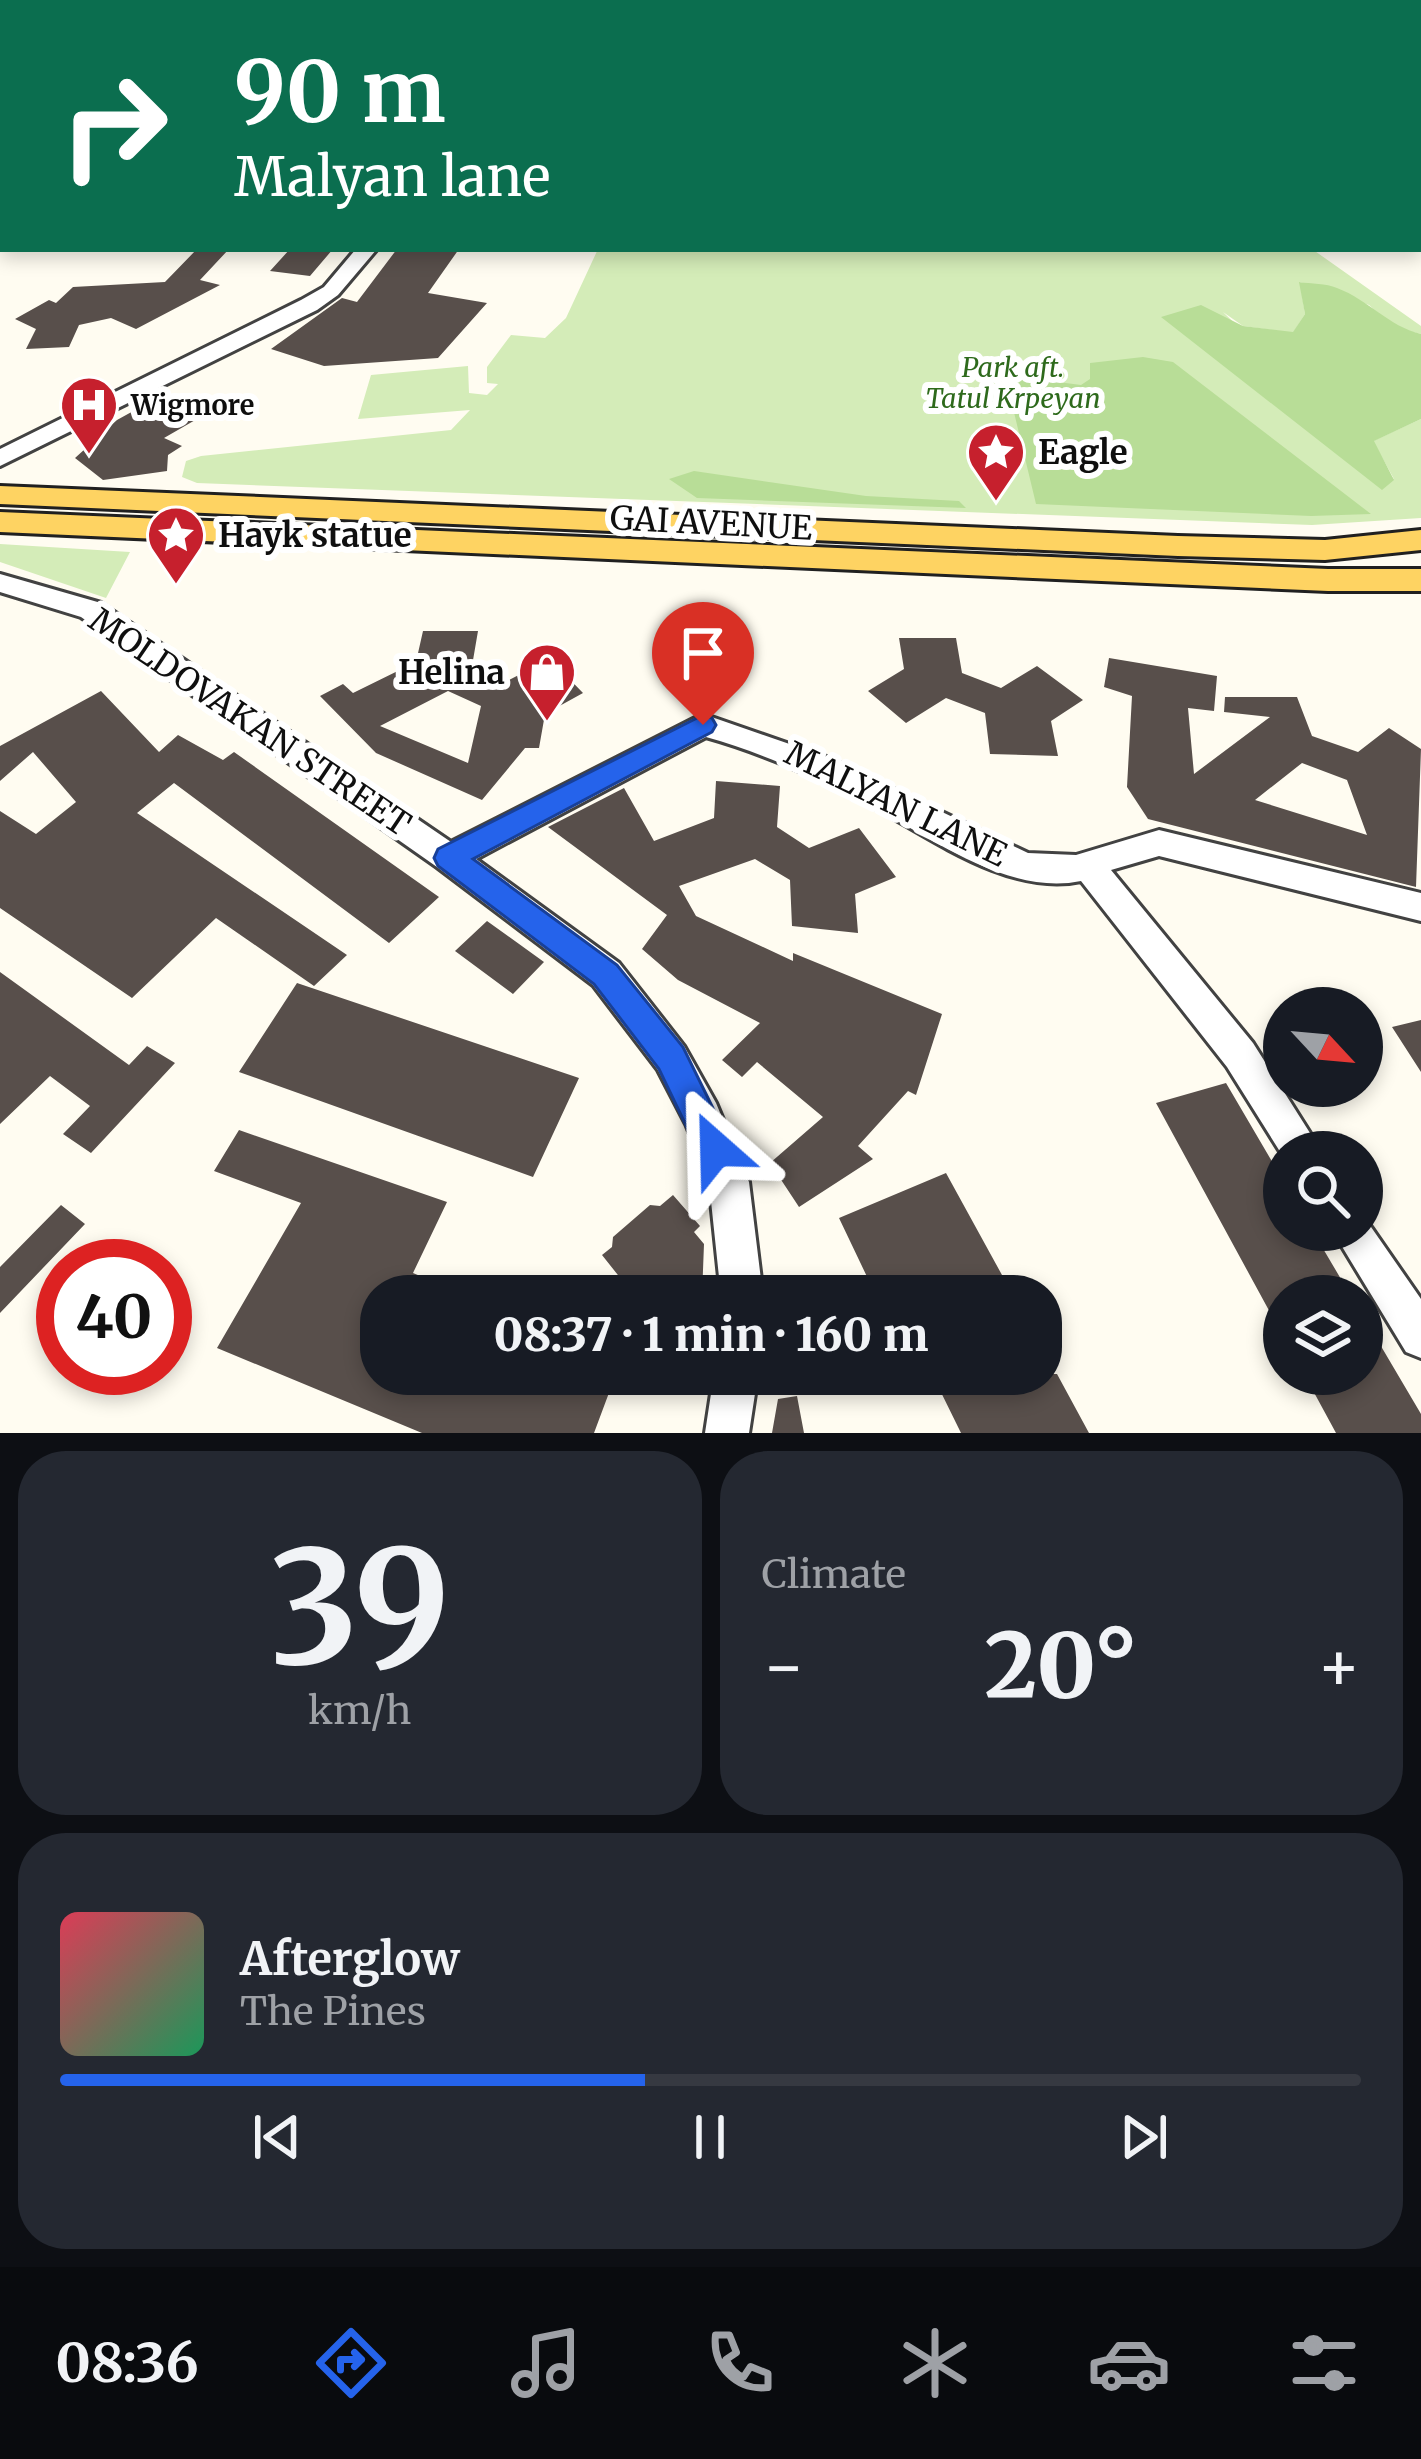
<!DOCTYPE html>
<html lang="en">
<head>
<meta charset="utf-8">
<style>
	body { margin:0; font-family:Merriweather,serif; background:#242831; color:#f1f3f6; height:100vh; display:flex; flex-direction:column; font-size:45px; white-space:nowrap }
	* { box-sizing:border-box; margin:0 }
	p { font-size:39px; color:#9ea1a6 }
	.icon { flex:none; width:66px; height:66px; fill:none; stroke:currentColor; stroke-width:2; stroke-linecap:round; stroke-linejoin:round }
	.map { position:relative; height:1433px; overflow:hidden }
	.drawer { display:flex; flex-direction:column; gap:18px; padding:18px; background:#0d0f14; flex:1 }
	.drawer>* { flex:none }
	.hud { position:absolute; left:0px; top:0px; width:1422px; height:252px; box-shadow:0 6px 18px #0003; background:#0b6e4f; color:#fff; overflow:hidden }
	.needle { width:78px; rotate:116deg }
	.fabs { position:absolute; left:1263px; top:987px; display:grid; gap:24px }
	.fabs a { display:grid; place-items:center; width:120px; height:120px; border-radius:50%; background:#171b24; box-shadow:0 6px 18px #0003; font-size:60px }
	.speed { position:absolute; left:36px; top:1239px; display:flex; gap:24px; font-size:60px; font-weight:700; text-align:center }
	.speed>* { display:grid; place-content:center; width:156px; height:156px; border-radius:50%; background:#171b24; box-shadow:0 6px 18px #0003; line-height:1 }
	.speed .limit { border:18px solid #d22; background:#fff; color:#111 }
	.pin { position:absolute; display:grid; place-items:center; width:102px; height:102px; color:#fff; margin:-123px -51px; border-radius:50% 50% 50% 0; rotate:-45deg; box-shadow:0 0 12px #0007 }
	.pin .icon { rotate:45deg }
	.me { position:absolute; width:132px; margin:-66px; rotate:335deg; stroke-linejoin:round; filter:drop-shadow(0 0 9px #0008) }
	.turn { display:flex; align-items:center; gap:42px; height:252px; padding:0 36px; font-size:54px }
	.turn .icon { width:156px; height:156px; stroke-width:2.5 }
	.turn b { display:block; font-size:84px; line-height:102px }
	.big { font-size:90px; font-weight:800; line-height:1.1 }
	.drawer .tile { flex:1; display:flex; flex-direction:column; justify-content:center; gap:18px; min-width:0; padding:0 42px; border-radius:48px; background:#242831 }
	.drawer .dial { align-items:center; gap:0 }
	.dial b { font-size:156px; line-height:1 }
	.song { display:flex; align-items:center; gap:36px }
	.cover { width:144px; height:144px; border-radius:18px; background:linear-gradient(135deg,hsl(350 70% 55%),hsl(150 70% 35%)) }
	.played { height:12px; border-radius:6px; background:linear-gradient(90deg,#2563eb 45%,#363941 45%) }
	.keys { display:flex; justify-content:space-around; direction:ltr }
	.heat { display:flex; justify-content:space-between; align-items:center; font-size:66px; direction:ltr }
	.drawer .tiles { flex:1; display:grid; gap:18px; grid-template-columns:1fr 1fr }
	.tile:last-child { grid-column:span 2 }
	.trip { position:absolute; left:360px; top:1275px; width:702px; height:120px; border-radius:48px; background:#171b24; box-shadow:0 6px 18px #0003; font-weight:800; line-height:120px; text-align:center }
	.menu { display:flex; height:192px; justify-content:space-around; align-items:center; background:#090b0e; color:#9ea1a6 }
	.menu .icon { width:84px; height:84px }
	.menu .selected { color:#2563eb }
	.menu b { font-size:54px; color:#f1f3f6 }
	.map>svg:first-child { display:block }
	.green { fill:#d4ecb8 }
	.forest { fill:#b8dd97 }
	.building { fill:#584f4b; fill-rule:evenodd }
	.lines { fill:none; stroke-linecap:round; stroke-linejoin:round }
	.minor-casing { stroke:#424242; stroke-width:6 }
	.major-casing { stroke:#202020; stroke-width:6 }
	.highway-casing { stroke:#202020; stroke-width:6 }
	.minor { fill:#fff; fill-rule:evenodd }
	.major { fill:#fed362; fill-rule:evenodd }
	.highway { fill:#fa9a54; fill-rule:evenodd }
	.route { fill:#2563eb; stroke:#184099; stroke-width:3 }
	.labels { text-anchor:middle; dominant-baseline:central; stroke-width:12; stroke-linejoin:round; paint-order:stroke }
	.far-park-label { font-size:27px; font-style:italic; fill:#2e6a1c; stroke:#fff }
	.far-poi-label { font-size:27px; font-weight:bold; fill:#0f0f0f; stroke:#fff; text-anchor:start }
	.poi-label { font-size:33px; font-weight:bold; fill:#0f0f0f; stroke:#fff; text-anchor:start }
	.street-label { font-size:33px; fill:#0f0f0f; stroke:#fff }
</style>
</head>
<body>
<div class="map">
<svg width="1421" height="1433" viewBox="0 0 1421 1433">
	<rect width="100%" height="100%" fill="#fffcf1"/>
	<path class="green" d="M 598,249 L 1312,249 L 1421,326 L 1421,334 L 1395,328 L 1369,305 L 1300,282 L 1305,314 L 1293,333 L 1243,326 L 1223,312 L 1394,479 L 1373,441 L 1421,419 L 1421,518 L 1312,525 L 197,483 L 182,477 L 186,461 L 201,456 L 451,430 L 470,410 L 358,419 L 371,375 L 468,366 L 469,393 L 487,395 L 498,384 L 487,383 L 487,367 L 511,335 L 545,338 L 566,318 Z
		M 0,544 L 130,552 L 106,598 L 0,562 Z"/>
	<path class="forest" d="M 1299,282 C 1311,284 1326,283 1337,288 C 1369,300 1388,326 1421,334 L 1421,419 L 1374,441 L 1394,480 L 1382,490 L 1161,317 L 1201,305 L 1243,326 L 1293,332 L 1305,314 Z
		M 1143,357 L 1173,362 L 1371,514 L 1311,516 L 1036,504 L 1005,375 L 1081,385 L 1090,379 L 1090,363 Z
		M 694,471 L 866,496 L 959,501 L 966,508 L 697,498 L 669,479 Z"/>
	<path class="building" d="M 197,249 L 229,249 L 200,280 L 220,285 L 136,329 L 111,318 L 79,325 L 69,347 L 26,349 L 36,329 L 15,319 L 49,300 L 56,303 L 73,287 L 165,282 Z
		M 290,249 L 333,249 L 310,276 L 270,271 Z
		M 397,249 L 459,249 L 428,293 L 487,303 L 438,358 L 324,366 L 271,349 L 342,298 L 357,302 Z
		M 155,399 L 197,419 L 164,438 L 182,446 L 168,455 L 167,471 L 103,480 L 75,458 L 117,420 Z
		M 423,631 L 478,631 L 472,666 L 507,681 L 550,659 L 583,693 L 545,714 L 539,748 L 525,748 L 482,800 L 376,753 L 320,696 L 343,684 L 353,693 L 416,662 ZM 448,691 L 481,706 L 468,763 L 380,726 Z
		M 899,638 L 956,638 L 962,673 L 1001,688 L 1037,666 L 1083,700 L 1051,721 L 1058,756 L 990,754 L 985,713 L 946,698 L 906,723 L 868,691 L 904,669 Z
		M 1109,658 L 1217,676 L 1214,711 L 1188,708 L 1194,774 L 1270,717 L 1224,712 L 1225,697 L 1297,697 L 1312,736 L 1358,752 L 1389,728 L 1421,749 L 1416,887 L 1148,819 L 1127,787 L 1132,696 L 1104,687 ZM 1302,763 L 1347,780 L 1367,835 L 1255,800 Z
		M 101,691 L 159,752 L 178,735 L 223,760 L 234,752 L 439,897 L 389,943 L 174,783 L 137,813 L 347,955 L 314,986 L 216,918 L 132,998 L 0,908 L 0,811 L 36,834 L 76,802 L 33,752 L 0,781 L 0,746 Z
		M 716,781 L 780,786 L 777,827 L 809,848 L 859,828 L 896,877 L 855,894 L 858,933 L 792,926 L 790,880 L 755,859 L 679,886 L 696,916 L 793,961 L 793,953 L 942,1014 L 916,1095 L 908,1091 L 858,1146 L 873,1159 L 799,1207 L 770,1163 L 823,1117 L 757,1062 L 742,1077 L 722,1060 L 760,1023 L 678,980 L 642,949 L 667,915 L 548,827 L 624,788 L 654,841 L 714,818 Z
		M 487,921 L 544,962 L 513,994 L 455,951 Z
		M 0,972 L 129,1065 L 147,1046 L 175,1063 L 91,1153 L 63,1134 L 90,1106 L 50,1076 L 0,1124 Z
		M 297,983 L 579,1078 L 533,1177 L 239,1072 Z
		M 1421,1020 L 1421,1072 L 1392,1027 Z
		M 1226,1083 L 1284,1182 L 1284,1230 L 1312,1230 L 1351,1296 L 1284,1296 L 1284,1338 L 1156,1103 Z
		M 239,1130 L 447,1202 L 413,1273 L 468,1296 L 381,1296 L 381,1374 L 616,1374 L 594,1433 L 422,1433 L 217,1348 L 301,1203 L 214,1171 Z
		M 946,1173 L 1002,1275 L 1014,1296 L 894,1296 L 884,1277 L 870,1283 L 839,1218 Z
		M 673,1195 L 700,1226 L 694,1232 L 704,1244 L 702,1296 L 665,1280 L 655,1288 L 644,1275 L 629,1289 L 602,1255 L 612,1247 L 613,1237 L 650,1205 L 660,1206 Z
		M 61,1205 L 85,1224 L 0,1313 L 0,1267 Z
		M 1362,1314 L 1421,1414 L 1421,1433 L 1336,1433 L 1304,1374 L 1362,1374 Z
		M 932,1374 L 1057,1374 L 1089,1433 L 961,1433 Z
		M 797,1396 L 804,1433 L 772,1433 L 778,1399 Z"/>
	<g class="lines">
		<g class="minor-casing">
			<path id="minor" d="M 467,0 L 483,0 L 484,3 L 468,3 Z
				M 0,129 L 3,129 L 3,139 L 0,139 Z
				M 356,249 L 377,249 L 338,295 L 317,310 L 0,466 L 0,449 L 301,300 L 324,287 Z
				M 0,574 L 101,603 L 451,842 L 703,714 L 827,757 L 1028,853 L 1076,855 L 1159,830 L 1421,893 L 1421,921 L 1159,856 L 1111,870 L 1253,1043 L 1322,1152 L 1284,1152 L 1284,1158 L 1227,1067 L 1081,881 C 1005,897 924,832 860,800 C 810,775 760,752 706,737 L 476,859 L 619,963 L 684,1046 L 716,1103 L 749,1182 L 763,1296 L 721,1296 L 709,1182 L 686,1124 L 658,1070 L 593,985 L 437,867 L 81,617 L 0,592 Z
				M 1362,1214 L 1421,1299 L 1421,1358 L 1406,1352 L 1332,1230 L 1362,1230 Z
				M 714,1374 L 758,1374 L 749,1433 L 705,1433 Z"/>
		</g>
		<g class="major-casing">
			<path id="major" d="M 1254,0 L 1276,0 L 1278,3 L 1256,3 Z
				M 1347,0 L 1370,0 L 1372,3 L 1349,3 Z
				M 1419,22 L 1421,23 L 1421,35 L 1419,34 Z
				M 1419,73 L 1421,73 L 1421,86 L 1419,86 Z
				M 0,486 L 1178,536 L 1325,540 L 1421,530 L 1421,550 L 1325,560 L 1178,556 L 0,504 Z
				M 0,512 L 1328,569 L 1421,569 L 1421,591 L 1328,591 L 0,532 Z"/>
		</g>
		<g class="highway-casing">
			<path id="highway" d="M 1314,0 L 1340,0 L 1343,3 L 1317,3 Z
				M 1419,35 L 1421,36 L 1421,50 L 1419,49 Z"/>
		</g>
		<use href="#minor" class="minor"/>
		<use href="#major" class="major"/>
		<use href="#highway" class="highway"/>
	</g>
	<path class="route" d="M 703,715 L 712,718 L 716,725 L 712,732 L 473,859 L 617,965 L 683,1047 L 733,1149 L 728,1161 L 716,1166 L 703,1161 L 659,1069 L 594,984 L 438,866 L 434,858 L 438,849 Z"/>
	<defs>
		<g id="hospital-pin" transform="scale(3)"><path d="M0 17L-7.5 6A9.5 9.5 0 1 1 7.5 6Z" fill="#c6202d" stroke="#fff"/><path d="M-5-5h3v3.5h4V-5h3V5h-3V1.5h-4V5h-3Z" fill="#fff"/></g>
		<g id="sight-pin" transform="scale(3)"><path d="M0 17L-7.5 6A9.5 9.5 0 1 1 7.5 6Z" fill="#c6202d" stroke="#fff"/><path d="M0-6L1.8-2.2L6-1.7L2.9 1.2L3.7 5.4L0 3.3L-3.7 5.4L-2.9 1.2L-6-1.7L-1.8-2.2Z" fill="#fff"/></g>
		<g id="shop-pin" transform="scale(3)"><path d="M0 17L-7.5 6A9.5 9.5 0 1 1 7.5 6Z" fill="#c6202d" stroke="#fff"/><path d="M-5-2.5h2.3a2.7 3.5 0 0 1 5.4 0H5L5.5 6h-11ZM-1.5-2.5h3a1.5 2.3 0 0 0-3 0Z" fill="#fff"/></g>
	</defs>
	<g fill-rule="evenodd">
		<use href="#hospital-pin" x="89" y="405"/>
		<use href="#sight-pin" x="996" y="452"/>
		<use href="#sight-pin" x="176" y="535"/>
		<use href="#shop-pin" x="547" y="672"/>
	</g>
	<g class="labels">
		<g class="far-park-label">
			<text x="1013" y="367">Park aft.<tspan x="1013" dy="31">Tatul Krpeyan</tspan></text>
		</g>
		<g class="far-poi-label">
			<text x="131" y="405">Wigmore</text>
		</g>
		<g class="poi-label">
			<text x="1038" y="452">Eagle</text>
			<text x="218" y="535">Hayk statue</text>
			<text x="505" y="672" text-anchor="end">Helina</text>
		</g>
		<g class="street-label">
			<text transform="translate(711 523) rotate(3)">GAI AVENUE</text>
			<text transform="translate(250 722) rotate(34)">MOLDOVAKAN STREET</text>
			<text transform="translate(896 804) rotate(26)">MALYAN LANE</text>
		</g>
	</g>
</svg>
<div class="fabs">
<a><svg class="needle" viewBox="-14 -14 28 28"><path d="M0-13l5 13h-10z" fill="#e53935"/><path d="M0 13l5-13h-10z" fill="#9ea1a6"/></svg></a>
<a><svg class="icon" aria-label="search" viewBox="0 0 24 24"><circle cx="10" cy="10" r="6"/><path d="M15 15l6 6"/></svg></a>
<a><svg class="icon" aria-label="layers" viewBox="0 0 24 24"><path d="M12 4l9 5-9 5-9-5zM3 14l9 5 9-5"/></svg></a>
</div>
<div class="speed"><div class="limit">40</div></div>
<div class="pin" style="left:703px;top:725px;background:#d93025"><svg class="icon" aria-label="arrive" viewBox="0 0 24 24"><path d="M6 21V4h12l-3 4 3 4H6"/></svg></div>
<svg class="me" style="left:716px;top:1149px" viewBox="-20 -20 40 40"><path d="M0-17L14 15 0 8-14 15z" fill="#2563eb" stroke="#fff" stroke-width="4"/></svg>
<div class="trip">08:37 · 1 min · 160 m</div>
<div class="hud">
<div class="turn"><svg class="icon" aria-label="right" viewBox="0 0 24 24"><path d="M7 20v-9h11M14 6l5 5-5 5"/></svg><div><b>90 m</b>Malyan lane</div></div>
</div>
</div>
<section class="drawer">
<div class="tiles">
<div class="tile dial"><b>39</b><p>km/h</p></div>
<div class="tile"><p>Climate</p>
<div class="heat"><a>−</a><b class="big">20°</b><a>+</a></div>
</div>
<div class="tile">
<div class="song"><i class="cover"></i><div><b>Afterglow</b><p>The Pines</p></div></div>
<div class="played"></div>
<div class="keys"><svg class="icon" aria-label="previous" viewBox="0 0 24 24"><path d="M18 5L8 12l10 7zM5 5v14"/></svg><svg class="icon" aria-label="pause" viewBox="0 0 24 24"><path d="M8 5v14M16 5v14"/></svg><svg class="icon" aria-label="next" viewBox="0 0 24 24"><path d="M6 5l10 7-10 7zM19 5v14"/></svg></div>
</div>
</div>
</section>
<nav class="menu">
<b>08:36</b>
<svg class="icon selected" aria-label="directions" viewBox="0 0 24 24"><path d="M12 3l9 9-9 9-9-9zM9 14v-3h6M13 9l2 2-2 2"/></svg>
<svg class="icon" aria-label="music" viewBox="0 0 24 24"><path d="M9 18V5l10-2v13"/><circle cx="6" cy="18" r="3"/><circle cx="16" cy="16" r="3"/></svg>
<svg class="icon" aria-label="phone" viewBox="0 0 24 24"><path d="M5 4h4l2 5-3 2q2 4 5 5l2-3 5 2v4C11 20 4 13 5 4z"/></svg>
<svg class="icon" aria-label="climate" viewBox="0 0 24 24"><path d="M12 3v18M4 7l16 10M4 17L20 7"/></svg>
<svg class="icon" aria-label="car" viewBox="0 0 24 24"><path d="M5 17H2v-5l4-1 3-4h7l3 4 3 1v5h-3M9 17h6M6 11h13"/><circle cx="7" cy="17" r="2"/><circle cx="17" cy="17" r="2"/></svg>
<svg class="icon" aria-label="filters" viewBox="0 0 24 24"><path d="M4 7h16M4 17h16"/><circle cx="9" cy="7" r="2"/><circle cx="15" cy="17" r="2"/></svg>
</nav>
</body>
</html>
